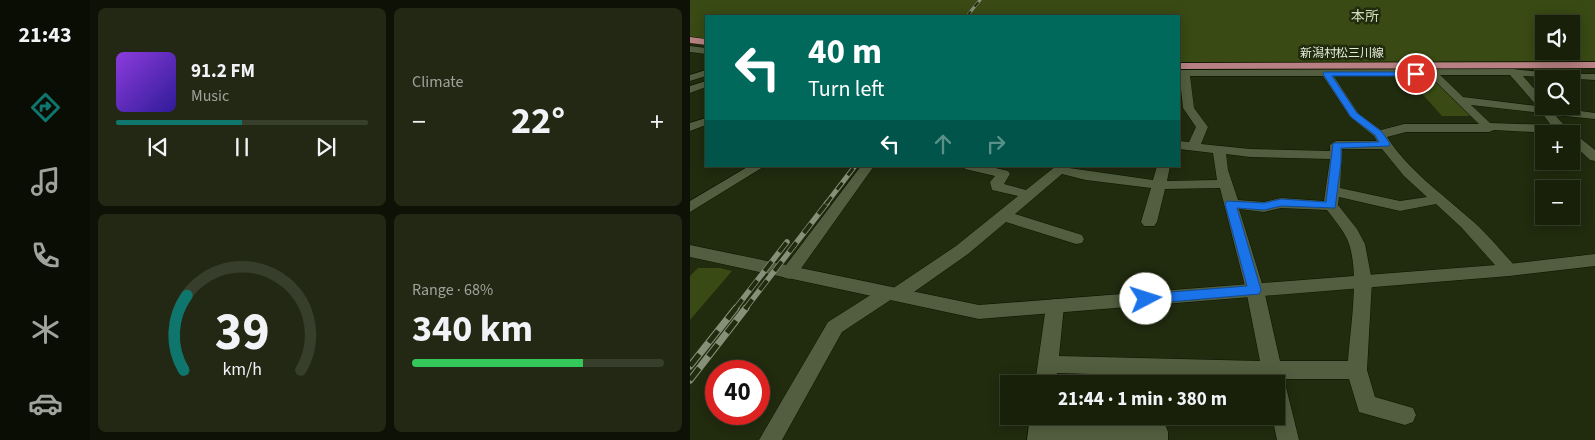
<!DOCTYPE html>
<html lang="en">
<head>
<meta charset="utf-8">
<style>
	body { margin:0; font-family:"Source Sans 3","Noto Sans JP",sans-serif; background:#222813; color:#f1f3f6; height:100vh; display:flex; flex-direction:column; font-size:19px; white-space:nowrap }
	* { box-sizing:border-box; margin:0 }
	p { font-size:16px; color:#9fa39c }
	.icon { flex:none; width:28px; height:28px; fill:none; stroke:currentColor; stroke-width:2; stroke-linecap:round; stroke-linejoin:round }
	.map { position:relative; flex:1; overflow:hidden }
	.sheet { display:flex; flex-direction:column; gap:8px; padding:8px; background:#0e1206; width:600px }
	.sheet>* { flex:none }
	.banner { position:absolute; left:15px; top:15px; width:475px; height:152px; border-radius:0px; box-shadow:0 2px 12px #0003,0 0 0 1px #373e2b; background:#00695c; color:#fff; overflow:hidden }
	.controls { position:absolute; left:845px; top:15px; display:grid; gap:10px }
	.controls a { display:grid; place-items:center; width:45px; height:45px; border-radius:0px; background:#19200a; box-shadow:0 2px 12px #0003,0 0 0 1px #373e2b; font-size:25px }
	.speed { position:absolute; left:15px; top:360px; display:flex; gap:10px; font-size:25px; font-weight:700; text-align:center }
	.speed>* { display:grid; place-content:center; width:65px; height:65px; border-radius:50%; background:#19200a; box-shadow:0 2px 12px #0003,0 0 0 1px #373e2b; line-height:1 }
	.speed .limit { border:8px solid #d22; background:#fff; color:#111 }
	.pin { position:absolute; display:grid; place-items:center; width:42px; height:42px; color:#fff; margin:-21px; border:2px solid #fff; border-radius:50%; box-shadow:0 1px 5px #0007 }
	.me { position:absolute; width:55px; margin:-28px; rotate:85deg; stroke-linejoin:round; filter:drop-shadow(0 0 4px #0008) }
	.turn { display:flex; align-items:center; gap:18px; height:105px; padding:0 20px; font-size:22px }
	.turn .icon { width:65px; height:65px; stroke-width:2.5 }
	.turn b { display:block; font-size:35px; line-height:42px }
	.lanes { display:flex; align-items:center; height:48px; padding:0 20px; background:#0003; justify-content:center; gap:25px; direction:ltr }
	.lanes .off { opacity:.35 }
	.big { font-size:38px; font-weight:700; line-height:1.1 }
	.sheet .tile { flex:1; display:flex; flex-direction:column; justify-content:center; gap:8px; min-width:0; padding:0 18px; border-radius:8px; background:#222813 }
	.sheet .dial { align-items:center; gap:0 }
	.dial svg { height:130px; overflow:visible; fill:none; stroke:#373e2b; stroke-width:7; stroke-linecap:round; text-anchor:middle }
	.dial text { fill:#f1f3f6; stroke:none }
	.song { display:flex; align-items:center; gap:15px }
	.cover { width:60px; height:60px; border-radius:8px; background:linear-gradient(135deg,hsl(270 70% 55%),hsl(250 70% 35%)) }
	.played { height:5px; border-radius:2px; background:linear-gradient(90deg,#0f766e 50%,#373e2b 50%) }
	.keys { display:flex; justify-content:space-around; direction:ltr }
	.heat { display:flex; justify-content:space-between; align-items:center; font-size:28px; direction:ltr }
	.charge { height:8px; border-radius:4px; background:linear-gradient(90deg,#34c759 68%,#373e2b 0) }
	.sheet .tiles { flex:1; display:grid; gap:8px; grid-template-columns:repeat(2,1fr) }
	.trip { position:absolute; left:310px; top:375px; width:285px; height:50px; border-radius:0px; background:#19200a; box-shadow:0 2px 12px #0003,0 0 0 1px #373e2b; font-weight:700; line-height:50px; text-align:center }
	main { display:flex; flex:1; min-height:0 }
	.menu { display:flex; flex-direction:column; width:90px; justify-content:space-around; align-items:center; background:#0a0d04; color:#9fa39c }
	.menu .icon { width:35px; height:35px }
	.menu .on { color:#0f766e }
	.menu b { font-size:22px; color:#f1f3f6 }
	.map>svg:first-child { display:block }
	.green { fill:#394a14; fill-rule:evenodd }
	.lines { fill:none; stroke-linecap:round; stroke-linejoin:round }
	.street-casing { stroke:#0b1300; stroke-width:1 }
	.secondary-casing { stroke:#0b1300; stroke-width:1 }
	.primary-casing { stroke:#0b1300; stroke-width:1 }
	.street { fill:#525e3f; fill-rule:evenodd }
	.secondary { fill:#525e3f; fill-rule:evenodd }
	.primary { fill:#b88082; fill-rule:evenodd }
	.rail-far3-casing { stroke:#878f78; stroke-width:3 }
	.rail-far2-casing { stroke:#878f78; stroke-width:5 }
	.rail-far1-casing { stroke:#878f78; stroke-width:5.5 }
	.rail-casing { stroke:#878f78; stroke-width:7 }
	.rail-far3 { stroke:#212b0e; stroke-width:2; stroke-dasharray:6; stroke-linecap:butt }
	.rail-far2 { stroke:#212b0e; stroke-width:3; stroke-dasharray:9; stroke-linecap:butt }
	.rail-far1 { stroke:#212b0e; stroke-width:4; stroke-dasharray:12; stroke-linecap:butt }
	.rail { stroke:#212b0e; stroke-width:5; stroke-dasharray:15; stroke-linecap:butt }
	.route { fill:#1a73e8; stroke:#114b97 }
	.labels { text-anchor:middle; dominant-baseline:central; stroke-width:5; stroke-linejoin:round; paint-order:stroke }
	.far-street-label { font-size:12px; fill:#e5ecda; stroke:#212b0e }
	.far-neighbourhood-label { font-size:14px; fill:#d0dfbb; stroke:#212b0e }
</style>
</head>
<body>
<main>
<nav class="menu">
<b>21:43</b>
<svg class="icon on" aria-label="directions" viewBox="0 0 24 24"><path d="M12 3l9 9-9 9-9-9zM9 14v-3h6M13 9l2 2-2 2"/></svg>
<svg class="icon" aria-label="music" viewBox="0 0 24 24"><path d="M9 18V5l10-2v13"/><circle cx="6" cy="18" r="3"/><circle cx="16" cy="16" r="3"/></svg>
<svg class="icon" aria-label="phone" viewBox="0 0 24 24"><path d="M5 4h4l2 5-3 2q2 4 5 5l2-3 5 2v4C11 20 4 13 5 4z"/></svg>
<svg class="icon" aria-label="climate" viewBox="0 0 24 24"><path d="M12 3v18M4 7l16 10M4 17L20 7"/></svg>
<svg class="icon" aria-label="car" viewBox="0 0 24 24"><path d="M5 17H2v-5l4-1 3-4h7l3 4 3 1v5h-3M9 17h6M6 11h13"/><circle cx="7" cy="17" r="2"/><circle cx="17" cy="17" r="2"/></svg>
</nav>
<section class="sheet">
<div class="tiles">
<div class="tile">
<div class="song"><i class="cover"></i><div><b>91.2 FM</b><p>Music</p></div></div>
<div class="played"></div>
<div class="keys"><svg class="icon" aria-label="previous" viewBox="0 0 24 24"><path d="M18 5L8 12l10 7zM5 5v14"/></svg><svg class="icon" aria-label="pause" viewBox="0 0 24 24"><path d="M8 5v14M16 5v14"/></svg><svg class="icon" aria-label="next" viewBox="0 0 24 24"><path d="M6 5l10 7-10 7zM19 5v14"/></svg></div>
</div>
<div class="tile"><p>Climate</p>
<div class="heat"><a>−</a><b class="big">22°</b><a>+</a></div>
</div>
<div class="tile dial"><svg viewBox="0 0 100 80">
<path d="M14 69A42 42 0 1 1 86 69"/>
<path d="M14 69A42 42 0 0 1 16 23" stroke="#0f766e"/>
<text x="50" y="56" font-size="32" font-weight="700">39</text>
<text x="50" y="72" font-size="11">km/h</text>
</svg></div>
<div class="tile"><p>Range · 68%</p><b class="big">340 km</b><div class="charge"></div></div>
</div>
</section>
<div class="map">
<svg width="905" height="440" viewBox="0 0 905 440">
	<rect width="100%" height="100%" fill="#212b0e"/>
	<path class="green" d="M 0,0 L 905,0 L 905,63 L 489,66 L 489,16 L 16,16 L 16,41 L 0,38 ZM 854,24 L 881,24 L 881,51 L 854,51 Z
		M 715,75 L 739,75 L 780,116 L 752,116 Z
		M 8,268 L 30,268 L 42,271 L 0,320 L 0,276 Z"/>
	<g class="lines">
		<g class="street-casing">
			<path id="street" d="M 0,46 L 16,48 L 16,54 L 0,52 Z
				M 823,69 L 870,74 L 905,74 L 905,80 L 833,76 L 854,100 L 854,106 L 905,113 L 905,119 L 865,115 C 876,129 891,138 905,150 L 905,161 L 900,160 L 881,142 L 881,134 L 804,130 L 799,132 L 716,132 L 697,137 C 718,170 750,192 779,218 C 796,232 810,250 825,266 L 827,270 L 825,274 L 819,276 L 813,274 L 771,227 L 746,204 L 710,211 L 649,197 L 648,205 L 667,229 L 675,244 L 682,281 L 677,370 L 685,397 L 723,408 L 726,415 L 723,422 L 715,425 L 669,412 L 659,379 L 594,379 L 609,440 L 587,440 L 582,416 L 586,416 L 586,384 L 575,384 L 574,379 L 367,373 L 365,384 L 345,384 L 356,306 L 359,301 L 365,299 L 371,301 L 374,306 L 369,356 L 570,361 L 556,290 L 530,188 L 475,189 L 467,222 L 464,226 L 454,226 L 451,222 L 461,188 L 396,180 L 372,174 L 325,214 L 392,235 L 394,239 L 392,243 L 386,244 L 316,222 L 278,254 L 214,299 L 208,301 L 202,299 L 152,332 L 92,440 L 69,440 L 138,322 L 190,289 L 196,287 L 202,289 L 266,246 L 328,196 L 302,190 L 300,182 L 305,176 L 275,169 L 274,166 L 297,166 L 318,171 L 320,174 L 314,184 L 336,190 L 366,166 L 380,166 L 379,168 L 463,180 L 467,166 L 480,166 L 477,181 L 527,180 L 523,153 L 489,149 L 489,141 L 499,142 L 506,127 L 493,108 L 489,70 ZM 643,75 L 739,75 L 789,124 L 714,124 L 691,130 L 668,113 ZM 750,75 L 820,75 L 847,106 L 773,97 ZM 500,76 L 633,76 L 660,117 L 684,136 L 687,141 L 646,141 L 640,145 L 640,151 L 560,149 L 511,144 L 518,127 L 504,108 ZM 781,105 L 852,113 L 861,125 L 800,123 ZM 652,149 L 692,149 L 714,176 L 737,197 L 710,201 L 650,188 ZM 536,154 L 560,157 L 640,159 L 634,201 L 591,198 L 574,202 L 548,200 L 538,170 ZM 591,208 L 637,210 C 643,218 650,226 655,235 C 672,264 660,328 658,361 L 590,361 L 574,290 L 549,209 L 574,212 Z
				M 16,70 L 16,76 L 0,81 L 0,75 Z
				M 16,81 L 16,87 L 0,93 L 0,86 Z
				M 16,118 L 16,125 L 0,131 L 0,123 Z
				M 59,166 L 75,166 L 0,212 L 0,201 Z
				M 171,166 L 184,166 L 105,277 L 99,279 L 93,277 L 91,273 L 93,269 Z
				M 340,416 L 362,416 L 361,423 L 467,421 L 475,424 L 478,432 L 478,440 L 337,440 Z"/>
		</g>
		<g class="secondary-casing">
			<path id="secondary" d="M 0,245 L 289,305 L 819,264 L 905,254 L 905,266 L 819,276 L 289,319 L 0,257 Z"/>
		</g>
		<g class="primary-casing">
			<path id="primary" d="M 0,37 L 16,39 L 16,45 L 0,43 Z
				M 905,62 L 905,68 L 489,69 L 489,63 Z"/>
		</g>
		<use href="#street" class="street"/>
		<use href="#secondary" class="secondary"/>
		<use href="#primary" class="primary"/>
		<g class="rail-far3-casing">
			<path id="rail-far3" d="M 277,16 L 290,0"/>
		</g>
		<g class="rail-far2-casing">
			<path id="rail-far2" d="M 136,204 L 165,166"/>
		</g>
		<g class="rail-far1-casing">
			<path id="rail-far1" d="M 45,309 L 97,242
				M 55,309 L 137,203"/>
		</g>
		<g class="rail-casing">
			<path id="rail" d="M 0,366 L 46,308
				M 0,380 L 56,308"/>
		</g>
		<use href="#rail-far3" class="rail-far3"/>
		<use href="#rail-far2" class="rail-far2"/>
		<use href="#rail-far1" class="rail-far1"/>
		<use href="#rail" class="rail"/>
	</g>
	<path class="route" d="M 634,72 L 728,72 L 728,75 L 726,76 L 642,76 L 667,113 L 692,132 L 700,144 L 699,146 L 651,148 L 651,162 L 645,208 L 591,206 L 574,210 L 547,208 L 571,290 L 569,294 L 456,304 L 451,303 L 449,299 L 451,295 L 456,294 L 557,286 L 535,204 L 537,201 L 574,203 L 591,199 L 636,202 L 643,143 L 689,142 L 685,135 L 661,117 L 633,74 Z"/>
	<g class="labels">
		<g class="far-street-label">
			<text x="652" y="53">新潟村松三川線</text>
		</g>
		<g class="far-neighbourhood-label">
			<text x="675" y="17">本所</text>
		</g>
	</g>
</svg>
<div class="controls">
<a><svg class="icon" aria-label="sound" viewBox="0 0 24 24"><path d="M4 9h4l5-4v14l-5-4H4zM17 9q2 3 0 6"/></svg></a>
<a><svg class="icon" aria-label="search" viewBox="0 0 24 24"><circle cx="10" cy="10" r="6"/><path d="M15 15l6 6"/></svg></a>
<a>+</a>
<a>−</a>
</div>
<div class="speed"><div class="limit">40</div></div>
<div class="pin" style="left:726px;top:74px;background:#d93025"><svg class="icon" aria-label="arrive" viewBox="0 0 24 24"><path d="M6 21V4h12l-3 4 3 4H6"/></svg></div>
<svg class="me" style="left:456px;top:299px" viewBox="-20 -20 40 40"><circle r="19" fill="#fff"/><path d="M0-13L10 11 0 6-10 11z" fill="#1a73e8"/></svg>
<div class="trip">21:44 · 1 min · 380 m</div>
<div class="banner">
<div class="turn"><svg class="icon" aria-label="left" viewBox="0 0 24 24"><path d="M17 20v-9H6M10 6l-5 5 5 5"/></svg><div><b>40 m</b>Turn left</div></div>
<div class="lanes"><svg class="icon" aria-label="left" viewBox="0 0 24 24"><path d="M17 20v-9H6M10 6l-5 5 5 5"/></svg><svg class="icon off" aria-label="ahead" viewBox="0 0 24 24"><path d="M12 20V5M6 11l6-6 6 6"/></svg><svg class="icon off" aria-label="right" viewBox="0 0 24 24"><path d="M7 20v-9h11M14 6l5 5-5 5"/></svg></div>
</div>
</div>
</main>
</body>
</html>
